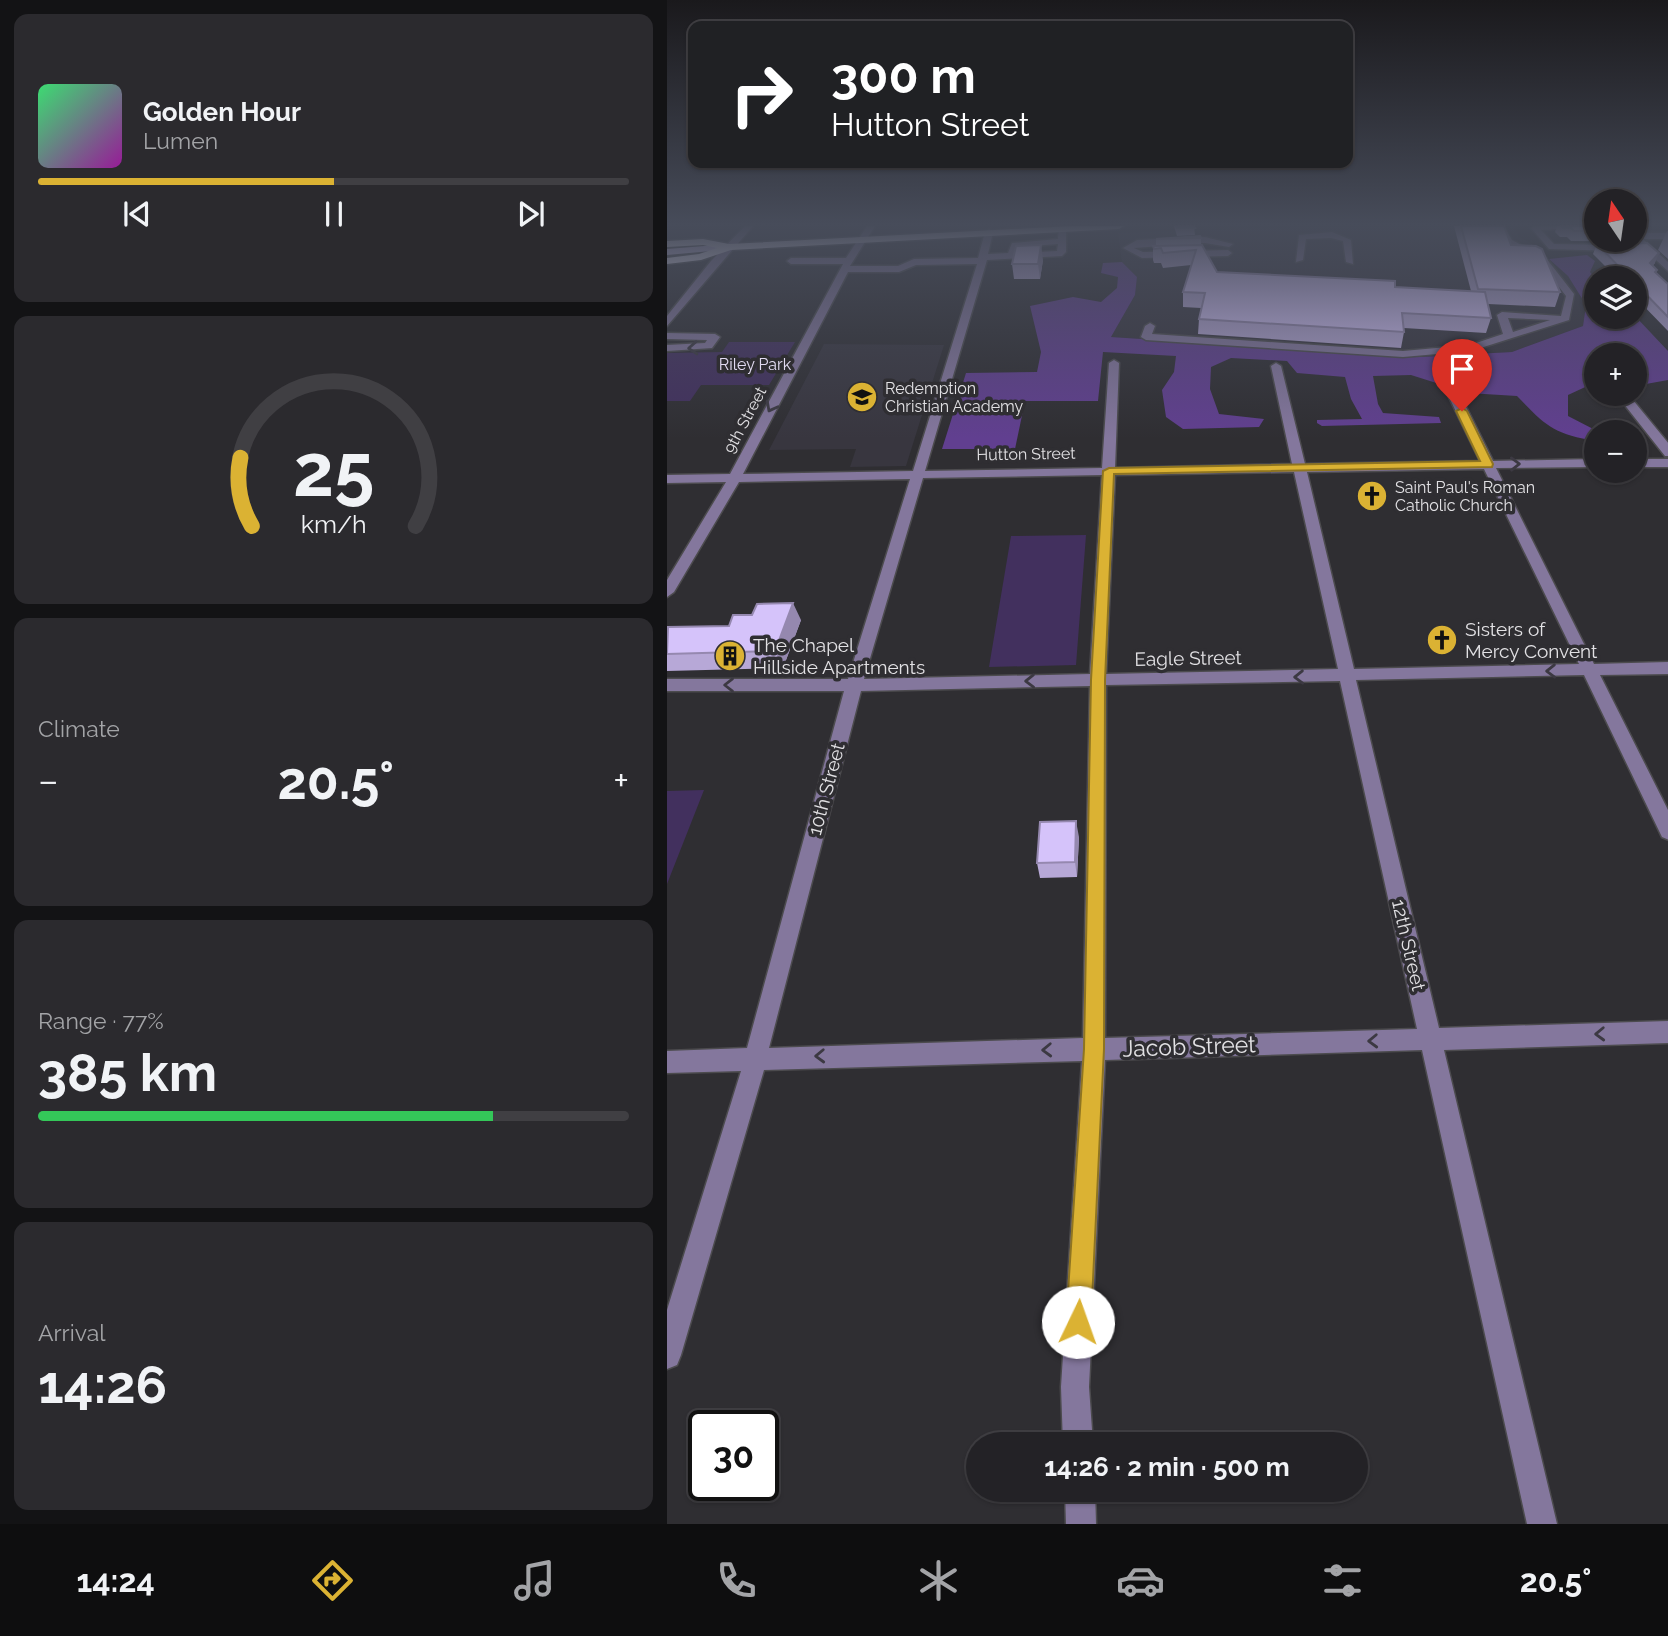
<!DOCTYPE html>
<html lang="en">
<head>
<meta charset="utf-8">
<style>
	body { margin:0; font-family:Raleway,sans-serif; background:#2b2a2e; color:#f1f3f6; height:100vh; display:flex; flex-direction:column; font-size:26px; white-space:nowrap }
	* { box-sizing:border-box; margin:0 }
	p { font-size:23px; color:#a3a4a7 }
	.icon { flex:none; width:38px; height:38px; fill:none; stroke:currentColor; stroke-width:2; stroke-linecap:round; stroke-linejoin:round }
	.map { position:relative; flex:1; overflow:hidden }
	.side { display:flex; flex-direction:column; gap:14px; padding:14px; background:#131315; width:667px }
	.side>* { flex:none }
	.banner { position:absolute; left:21px; top:21px; width:665px; height:147px; border-radius:14px; box-shadow:0 2px 5px #0004,0 0 0 2px #403f43; background:#202124; color:#fff; overflow:hidden }
	.needle { width:46px; rotate:347deg }
	.buttons { position:absolute; left:917px; top:189px; display:grid; gap:14px }
	.buttons a { display:grid; place-items:center; width:63px; height:63px; border-radius:50%; background:#232226; box-shadow:0 2px 5px #0004,0 0 0 2px #403f43; font-size:35px }
	.speed { position:absolute; left:21px; top:1410px; display:flex; gap:14px; font-size:35px; font-weight:700; text-align:center }
	.speed>* { display:grid; place-content:center; width:91px; height:91px; border-radius:50%; background:#232226; box-shadow:0 2px 5px #0004,0 0 0 2px #403f43; line-height:1 }
	.speed .limit { border:4px solid #111; border-radius:10px; background:#fff; color:#111 }
	.pin { position:absolute; display:grid; place-items:center; width:60px; height:60px; color:#fff; margin:-72px -30px; border-radius:50% 50% 50% 0; rotate:-45deg; box-shadow:0 0 7px #0007 }
	.pin .icon { rotate:45deg }
	.me { position:absolute; width:77px; margin:-38px; rotate:3deg; stroke-linejoin:round; filter:drop-shadow(0 0 5px #0008) }
	.turn { display:flex; align-items:center; gap:24px; height:147px; padding:0 28px; font-size:32px }
	.turn .icon { width:91px; height:91px; stroke-width:2.5 }
	.turn b { display:block; font-size:49px; line-height:60px }
	.big { font-size:52px; font-weight:700; line-height:1.1 }
	.side .widget { flex:1; display:flex; flex-direction:column; justify-content:center; gap:10px; min-width:0; padding:0 24px; border-radius:14px; background:#2b2a2e }
	.side .dial { align-items:center; gap:0 }
	.dial svg { height:182px; overflow:visible; fill:none; stroke:#403f43; stroke-width:7; stroke-linecap:round; text-anchor:middle }
	.dial text { fill:#f1f3f6; stroke:none }
	.song { display:flex; align-items:center; gap:21px }
	.cover { width:84px; height:84px; border-radius:10px; background:linear-gradient(135deg,hsl(140 70% 55%),hsl(300 70% 35%)) }
	.played { height:7px; border-radius:4px; background:linear-gradient(90deg,#dbb233 50%,#403f43 50%) }
	.keys { display:flex; justify-content:space-around; direction:ltr }
	.heat { display:flex; justify-content:space-between; align-items:center; font-size:38px; direction:ltr }
	.charge { height:10px; border-radius:5px; background:linear-gradient(90deg,#34c759 77%,#403f43 0) }
	.trip { position:absolute; left:299px; top:1432px; width:402px; height:70px; border-radius:35px; background:#232226; box-shadow:0 2px 5px #0004,0 0 0 2px #403f43; font-weight:700; line-height:70px; text-align:center }
	.dock { display:flex; height:112px; justify-content:space-around; align-items:center; background:#0e0e0f; color:#a3a4a7 }
	.dock .icon { width:49px; height:49px }
	.dock .active { color:#dbb233 }
	.dock b { font-size:32px; color:#f1f3f6 }
	main { display:flex; flex:1; min-height:0 }
	.map>svg:first-child { display:block }
	.built { fill:#38363f }
	.green { fill:#42305e }
	.forest { fill:#613f90 }
	.lines { fill:none; stroke-linecap:round; stroke-linejoin:round }
	.minor-casing { stroke:#4c4b4e; stroke-width:3 }
	.major-casing { stroke:#4c4b4e; stroke-width:3 }
	.highway-casing { stroke:#4c4b4e; stroke-width:3 }
	.minor { fill:#84779d; fill-rule:evenodd }
	.major { fill:#d5c6f5; fill-rule:evenodd }
	.highway { fill:#f1ebfe; fill-rule:evenodd }
	.wall { fill:#b7a8d7 }
	.shaded-wall { fill:#9588af }
	.building { fill:#d5c3fa; stroke:#9588af; stroke-width:2 }
	.oneway { stroke:#3c3942 }
	.route { fill:#dbb233; stroke:#8e7421; stroke-width:2 }
	.labels { text-anchor:middle; dominant-baseline:central; stroke-width:7; stroke-linejoin:round; paint-order:stroke }
	.far-park-label { font-size:16px; fill:#e2dbf2; stroke:#2f2e32 }
	.far-poi-label { font-size:16px; fill:#e2e1e4; stroke:#2f2e32; text-anchor:start }
	.far-street-label { font-size:16px; fill:#e2e1e4; stroke:#2f2e32 }
	.poi-label { font-size:19px; fill:#e2e1e4; stroke:#2f2e32; text-anchor:start }
	.street-label { font-size:19px; fill:#e2e1e4; stroke:#2f2e32 }
	.near-street-label { font-size:23px; fill:#e2e1e4; stroke:#2f2e32 }
</style>
</head>
<body>
<main>
<section class="side">
<div class="widget">
<div class="song"><i class="cover"></i><div><b>Golden Hour</b><p>Lumen</p></div></div>
<div class="played"></div>
<div class="keys"><svg class="icon" aria-label="previous" viewBox="0 0 24 24"><path d="M18 5L8 12l10 7zM5 5v14"/></svg><svg class="icon" aria-label="pause" viewBox="0 0 24 24"><path d="M8 5v14M16 5v14"/></svg><svg class="icon" aria-label="next" viewBox="0 0 24 24"><path d="M6 5l10 7-10 7zM19 5v14"/></svg></div>
</div>
<div class="widget dial"><svg viewBox="0 0 100 80">
<path d="M14 69A42 42 0 1 1 86 69"/>
<path d="M14 69A42 42 0 0 1 9 39" stroke="#dbb233"/>
<text x="50" y="56" font-size="32" font-weight="700">25</text>
<text x="50" y="72" font-size="11">km/h</text>
</svg></div>
<div class="widget"><p>Climate</p>
<div class="heat"><a>−</a><b class="big">20.5°</b><a>+</a></div>
</div>
<div class="widget"><p>Range · 77%</p><b class="big">385 km</b><div class="charge"></div></div>
<div class="widget"><p>Arrival</p><b class="big">14:26</b></div>
</section>
<div class="map">
<svg width="1002" height="1524" viewBox="0 0 1002 1524">
	<rect width="100%" height="100%" fill="#2f2e32"/>
	<path class="built" d="M 672,226 L 846,226 L 852,237 L 865,244 L 901,276 L 919,305 L 916,326 L 845,352 L 752,357 L 444,337 L 468,295 L 470,277 L 455,262 L 451,233 Z
		M 157,344 L 277,345 L 239,466 L 183,467 L 189,449 L 102,450 Z"/>
	<path class="green" d="M 62,342 L 128,342 L 102,385 L 34,385 L 23,401 L 0,401 L 0,353 L 55,352 Z
		M 419,535 L 409,665 L 322,667 L 344,536 Z
		M 37,790 L 0,884 L 0,791 Z"/>
	<path class="forest" d="M 920,255 L 928,261 L 923,272 L 929,279 L 929,317 L 968,316 L 1001,351 L 1001,380 L 968,386 L 968,355 L 929,355 L 929,382 L 901,395 L 901,416 L 932,432 L 929,432 L 929,441 C 886,434 879,426 850,396 L 801,393 L 744,375 L 706,376 L 711,404 L 716,413 L 772,417 L 774,423 L 655,426 L 650,423 L 650,420 L 695,419 L 684,399 L 678,377 L 630,373 L 620,361 L 564,358 L 544,367 L 543,389 L 552,414 L 597,419 L 592,427 L 516,429 L 499,417 L 495,390 L 507,372 L 509,356 L 436,352 L 431,401 L 358,401 L 348,449 L 275,449 L 299,373 L 370,372 L 374,352 L 363,306 L 406,297 L 434,302 L 450,288 L 451,277 L 434,273 L 436,263 L 455,262 L 470,277 L 468,295 L 444,337 L 752,357 L 845,352 L 916,326 L 919,305 L 901,276 L 882,259 Z"/>
	<g class="lines">
		<g class="minor-casing">
			<path id="minor" d="M 78,226 L 86,226 L 0,326 L 0,316 L 44,261 Z
				M 200,226 L 208,226 L 183,266 L 231,266 L 247,259 L 311,258 L 318,232 L 322,229 L 326,232 L 321,254 L 341,253 L 345,243 L 391,239 L 392,226 L 399,228 L 399,252 L 395,256 L 320,260 L 258,471 L 435,468 L 442,363 L 447,360 L 452,363 L 448,468 L 625,464 L 604,366 L 609,363 L 614,366 L 638,464 L 813,461 L 779,391 L 785,388 L 791,391 L 826,461 L 929,459 L 929,467 L 829,468 L 927,664 L 1002,662 L 1002,674 L 933,675 L 1002,812 L 1002,840 L 995,837 L 917,675 L 689,680 L 772,1028 L 1002,1021 L 1002,1043 L 777,1050 L 890,1524 L 860,1524 L 755,1050 L 438,1060 L 422,1387 L 426,1444 L 396,1444 L 394,1387 L 415,1061 L 97,1070 L 14,1355 L 10,1365 L 0,1369 L 0,1310 L 74,1071 L 0,1073 L 0,1051 L 80,1048 L 177,691 L 0,691 L 0,679 L 181,679 L 243,479 L 72,482 L 7,592 L 0,597 L 0,580 L 59,482 L 0,483 L 0,475 L 63,474 L 176,264 L 124,264 L 120,261 L 124,258 L 179,258 ZM 391,244 L 390,251 L 350,253 L 352,247 ZM 310,264 L 246,471 L 76,474 L 181,272 L 232,272 L 249,265 ZM 817,469 L 912,664 L 687,669 L 640,472 ZM 627,472 L 671,669 L 439,674 L 448,475 ZM 435,475 L 423,674 L 197,679 L 256,478 ZM 673,681 L 750,1029 L 438,1038 L 439,685 ZM 423,686 L 416,1038 L 102,1048 L 194,691 Z
				M 829,226 L 837,226 L 845,240 L 879,258 L 907,294 L 902,320 L 804,351 L 736,357 L 479,340 L 474,337 L 478,326 L 483,323 L 488,326 L 485,334 L 736,351 L 803,345 L 836,334 L 830,315 L 835,312 L 894,316 L 899,296 L 873,262 L 839,244 ZM 841,318 L 883,320 L 846,332 Z
				M 868,226 L 929,228 L 929,233 L 908,228 L 874,230 L 887,244 L 951,245 L 955,248 L 951,251 L 882,249 L 864,228 Z
				M 665,232 L 684,240 L 686,264 L 679,262 L 676,241 L 664,238 L 639,239 L 636,260 L 629,262 L 632,235 Z
				M 969,233 L 1002,233 L 1002,239 L 976,239 L 1002,263 L 1002,272 L 967,240 Z
				M 538,237 L 566,244 L 562,247 L 538,243 L 467,248 L 476,252 L 561,250 L 565,253 L 561,256 L 475,258 L 456,248 L 470,240 Z
				M 0,333 L 48,334 L 53,337 L 45,348 L 0,351 L 0,345 L 38,343 L 40,340 L 0,339 Z
				M 949,394 L 961,394 L 1002,444 L 1002,456 L 998,456 Z
				M 968,459 L 1002,459 L 1002,467 L 968,467 Z
				M 398,1489 L 428,1489 L 429,1524 L 399,1524 Z"/>
		</g>
		<g class="major-casing">
			<path id="major" d="M 63,244 L 66,249 L 0,255 L 0,249 Z"/>
		</g>
		<g class="highway-casing">
			<path id="highway" d="M 405,226 L 457,226 L 452,229 L 64,250 L 34,260 L 0,264 L 0,258 L 32,254 L 50,248 L 36,245 L 0,247 L 0,241 L 36,239 L 62,244 Z"/>
		</g>
		<use href="#minor" class="minor"/>
		<use href="#major" class="major"/>
		<use href="#highway" class="highway"/>
	</g>
	<path class="wall" d="M 507,226 L 527,226 L 528,235 L 510,236 Z
		M 787,226 L 837,226 L 844,245 L 893,292 L 888,307 L 821,304 L 824,318 L 819,333 L 737,328 L 737,332 L 734,348 L 531,334 L 532,319 L 534,308 L 516,307 L 516,292 L 524,265 L 496,268 L 494,263 L 487,263 L 486,260 L 486,246 L 489,246 L 489,239 L 534,238 L 534,245 L 550,272 L 728,287 L 804,291 Z
		M 890,226 L 926,226 L 929,229 L 929,236 L 927,241 L 904,241 L 900,237 L 893,237 L 888,232 Z
		M 1000,231 L 1001,231 L 1001,259 L 991,250 Z
		M 930,244 L 988,263 L 985,266 L 990,270 L 989,273 L 1001,284 L 1001,331 L 968,297 L 968,278 L 950,278 L 926,254 Z
		M 376,260 L 373,279 L 347,279 L 345,264 Z
		M 134,620 L 116,668 L 0,671 L 0,629 L 62,626 Z
		M 412,837 L 410,877 L 373,878 L 370,863 Z"/>
	<path class="shaded-wall" d="M 374,245 L 376,260 L 373,279 L 371,264 Z
		M 992,253 L 988,263 L 979,273 L 983,263 Z
		M 126,603 L 134,620 L 116,668 L 108,651 Z
		M 409,821 L 412,837 L 410,877 L 408,862 Z"/>
	<path class="building" d="M 509,226 L 527,226 L 528,228 L 510,228 Z
		M 794,226 L 837,226 L 844,245 L 869,246 L 875,249 L 893,292 L 811,289 Z
		M 894,226 L 926,226 L 929,229 L 929,231 L 907,231 L 904,228 L 896,228 Z
		M 533,236 L 534,238 L 489,239 Z
		M 980,243 L 992,253 L 983,263 L 990,270 L 988,272 L 1001,284 L 1001,317 L 968,283 L 968,278 L 963,278 L 930,244 Z
		M 374,245 L 371,264 L 345,264 L 349,246 Z
		M 535,245 L 550,272 L 728,281 L 728,287 L 818,292 L 824,318 L 735,313 L 737,332 L 532,319 L 538,293 L 516,292 L 529,250 L 496,253 L 494,248 L 487,249 L 486,246 Z
		M 126,603 L 108,651 L 0,654 L 1,627 L 62,626 L 66,615 L 85,615 L 90,604 Z
		M 409,821 L 408,862 L 370,863 L 373,822 Z"/>
	<defs><path id="oneway-chevron" d="M-2-3.5L2.5 0L-2 3.5" fill="none" stroke-width="1.6" stroke-linecap="round" stroke-linejoin="round" transform="scale(1.75)"/></defs>
	<g class="oneway">
		<use href="#oneway-chevron" transform="translate(26 348) rotate(176)"/>
		<use href="#oneway-chevron" transform="translate(104 407) rotate(118)"/>
		<use href="#oneway-chevron" transform="translate(848 464) rotate(-1)"/>
		<use href="#oneway-chevron" transform="translate(884 671) rotate(179)"/>
		<use href="#oneway-chevron" transform="translate(632 677) rotate(179)"/>
		<use href="#oneway-chevron" transform="translate(363 681) rotate(179)"/>
		<use href="#oneway-chevron" transform="translate(62 685) rotate(180)"/>
		<use href="#oneway-chevron" transform="translate(933 1034) rotate(178)"/>
		<use href="#oneway-chevron" transform="translate(706 1041) rotate(178)"/>
		<use href="#oneway-chevron" transform="translate(380 1050) rotate(178)"/>
		<use href="#oneway-chevron" transform="translate(153 1056) rotate(178)"/>
	</g>
	<linearGradient id="sky" x2="0" y2="1"><stop stop-color="#1a191c"/><stop offset="0.51" stop-color="#474c5a"/><stop offset="1" stop-color="#474c5a" stop-opacity="0"/></linearGradient>
	<rect width="1002" height="439" fill="url(#sky)"/>
	<path class="route" d="M 795,408 L 800,411 L 826,464 L 825,467 L 447,474 L 438,680 L 437,1049 L 424,1322 L 420,1330 L 411,1334 L 403,1330 L 399,1322 L 417,1049 L 424,680 L 436,471 L 442,468 L 813,461 L 789,411 Z"/>
	<defs>
		<g id="school-disc" transform="scale(1.575)"><circle r="9.5" fill="#dbb233" stroke="#2f2e32"/><path d="M0-5L7-2L0 1L-7-2ZM-4 1L0 2.5L4 1V4Q0 6-4 4Z" fill="#111"/></g>
		<g id="church-disc" transform="scale(1.575)"><circle r="9.5" fill="#dbb233" stroke="#2f2e32"/><path d="M-1.2-6h2.4v3.5h3.3v2.4h-3.3V6h-2.4V-.1h-3.3v-2.4h3.3Z" fill="#111"/></g>
		<g id="building-disc" transform="scale(1.575)"><circle r="9.5" fill="#dbb233" stroke="#2f2e32"/><path d="M-4-6H4V6H1V3H-1V6H-4ZM-2.5-4.3h1.7v1.8h-1.7ZM.8-4.3h1.7v1.8H.8ZM-2.5-1h1.7V.8h-1.7ZM.8-1h1.7V.8H.8Z" fill="#111"/></g>
	</defs>
	<g fill-rule="evenodd">
		<use href="#school-disc" x="195" y="397"/>
		<use href="#church-disc" x="705" y="496"/>
		<use href="#church-disc" x="775" y="640"/>
		<use href="#building-disc" x="63" y="656"/>
	</g>
	<g class="labels">
		<g class="far-park-label">
			<text x="88" y="364">Riley Park</text>
		</g>
		<g class="far-poi-label">
			<text x="218" y="388">Redemption<tspan x="218" dy="18">Christian Academy</tspan></text>
			<text x="728" y="487">Saint Paul's Roman<tspan x="728" dy="18">Catholic Church</tspan></text>
		</g>
		<g class="far-street-label">
			<text transform="translate(78 420) rotate(-62)">9th Street</text>
			<text transform="translate(359 454) rotate(-1)">Hutton Street</text>
		</g>
		<g class="poi-label">
			<text x="798" y="629">Sisters of<tspan x="798" dy="22">Mercy Convent</tspan></text>
			<text x="86" y="645">The Chapel<tspan x="86" dy="22">Hillside Apartments</tspan></text>
		</g>
		<g class="street-label">
			<text transform="translate(521 658) rotate(-1)">Eagle Street</text>
			<text transform="translate(159 789) rotate(-75)">10th Street</text>
			<text transform="translate(742 945) rotate(77)">12th Street</text>
		</g>
		<g class="near-street-label">
			<text transform="translate(522 1046) rotate(-2)">Jacob Street</text>
		</g>
	</g>
</svg>
<div class="buttons">
<a><svg class="needle" viewBox="-14 -14 28 28"><path d="M0-13l5 13h-10z" fill="#e53935"/><path d="M0 13l5-13h-10z" fill="#a3a4a7"/></svg></a>
<a><svg class="icon" aria-label="layers" viewBox="0 0 24 24"><path d="M12 4l9 5-9 5-9-5zM3 14l9 5 9-5"/></svg></a>
<a>+</a>
<a>−</a>
</div>
<div class="speed"><div class="limit">30</div></div>
<div class="pin" style="left:795px;top:411px;background:#d93025"><svg class="icon" aria-label="arrive" viewBox="0 0 24 24"><path d="M6 21V4h12l-3 4 3 4H6"/></svg></div>
<svg class="me" style="left:411px;top:1322px" viewBox="-20 -20 40 40"><circle r="19" fill="#fff"/><path d="M0-13L10 11 0 6-10 11z" fill="#dbb233"/></svg>
<div class="trip">14:26 · 2 min · 500 m</div>
<div class="banner">
<div class="turn"><svg class="icon" aria-label="right" viewBox="0 0 24 24"><path d="M7 20v-9h11M14 6l5 5-5 5"/></svg><div><b>300 m</b>Hutton Street</div></div>
</div>
</div>
</main>
<nav class="dock">
<b>14:24</b>
<svg class="icon active" aria-label="directions" viewBox="0 0 24 24"><path d="M12 3l9 9-9 9-9-9zM9 14v-3h6M13 9l2 2-2 2"/></svg>
<svg class="icon" aria-label="music" viewBox="0 0 24 24"><path d="M9 18V5l10-2v13"/><circle cx="6" cy="18" r="3"/><circle cx="16" cy="16" r="3"/></svg>
<svg class="icon" aria-label="phone" viewBox="0 0 24 24"><path d="M5 4h4l2 5-3 2q2 4 5 5l2-3 5 2v4C11 20 4 13 5 4z"/></svg>
<svg class="icon" aria-label="climate" viewBox="0 0 24 24"><path d="M12 3v18M4 7l16 10M4 17L20 7"/></svg>
<svg class="icon" aria-label="car" viewBox="0 0 24 24"><path d="M5 17H2v-5l4-1 3-4h7l3 4 3 1v5h-3M9 17h6M6 11h13"/><circle cx="7" cy="17" r="2"/><circle cx="17" cy="17" r="2"/></svg>
<svg class="icon" aria-label="filters" viewBox="0 0 24 24"><path d="M4 7h16M4 17h16"/><circle cx="9" cy="7" r="2"/><circle cx="15" cy="17" r="2"/></svg>
<b>20.5°</b>
</nav>
</body>
</html>
